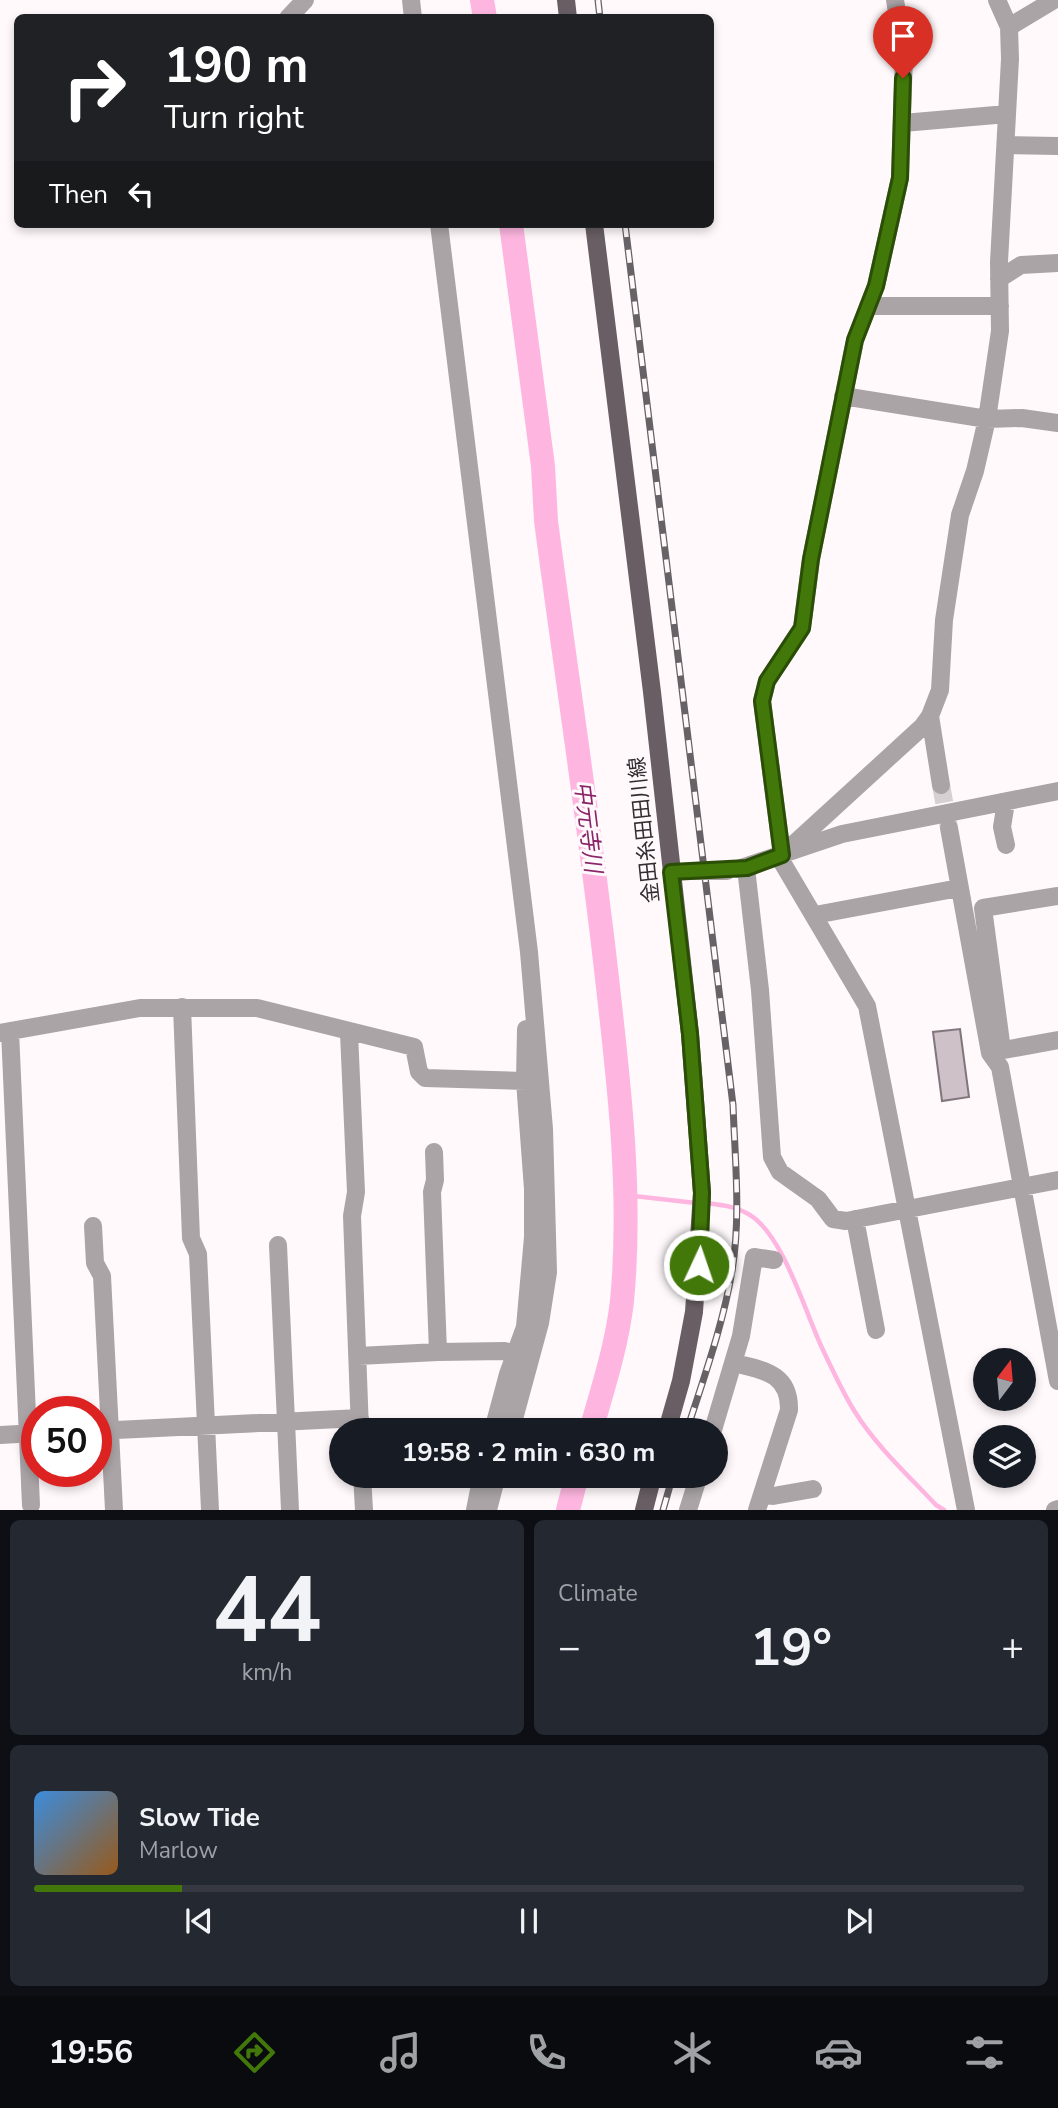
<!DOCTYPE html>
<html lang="en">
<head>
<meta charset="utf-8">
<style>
	body { margin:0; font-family:"Nunito Sans","Noto Sans JP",sans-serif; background:#242831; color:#f1f3f6; height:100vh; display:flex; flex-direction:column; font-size:26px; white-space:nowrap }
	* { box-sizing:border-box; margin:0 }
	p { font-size:23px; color:#9ea1a6 }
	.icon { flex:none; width:38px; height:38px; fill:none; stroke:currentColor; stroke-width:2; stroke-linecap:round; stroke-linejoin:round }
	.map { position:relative; height:1510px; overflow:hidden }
	.panel { display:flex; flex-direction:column; gap:10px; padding:10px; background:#0d0f14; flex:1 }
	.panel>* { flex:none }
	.hud { position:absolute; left:14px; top:14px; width:700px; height:214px; border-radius:10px; box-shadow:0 4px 10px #0003; background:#202124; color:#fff; overflow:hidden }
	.needle { width:46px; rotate:16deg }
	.buttons { position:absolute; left:973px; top:1348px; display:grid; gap:14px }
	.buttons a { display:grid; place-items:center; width:63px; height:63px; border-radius:50%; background:#171b24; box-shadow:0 4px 10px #0003; font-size:35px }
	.speed { position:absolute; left:21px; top:1396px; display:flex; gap:14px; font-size:35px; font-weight:700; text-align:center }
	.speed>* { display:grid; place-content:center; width:91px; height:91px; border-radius:50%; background:#171b24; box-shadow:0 4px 10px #0003; line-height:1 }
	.speed .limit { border:10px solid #d22; background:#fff; color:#111 }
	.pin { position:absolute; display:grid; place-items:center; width:60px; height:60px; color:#fff; margin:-72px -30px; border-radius:50% 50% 50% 0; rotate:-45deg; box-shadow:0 0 7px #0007 }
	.pin .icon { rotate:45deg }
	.me { position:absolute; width:77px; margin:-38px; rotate:3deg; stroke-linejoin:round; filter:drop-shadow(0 0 5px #0008) }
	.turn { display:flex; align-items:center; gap:24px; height:147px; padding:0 35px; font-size:32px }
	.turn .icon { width:91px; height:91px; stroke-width:2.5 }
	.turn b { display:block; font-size:49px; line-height:60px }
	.then { display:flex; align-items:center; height:66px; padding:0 35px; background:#0003; gap:14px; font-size:26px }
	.big { font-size:52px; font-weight:700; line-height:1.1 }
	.panel .tile { flex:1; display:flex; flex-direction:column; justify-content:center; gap:10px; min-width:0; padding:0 24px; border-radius:10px; background:#242831 }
	.panel .dial { align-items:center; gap:0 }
	.dial b { font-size:91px; line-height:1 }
	.song { display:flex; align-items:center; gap:21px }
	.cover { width:84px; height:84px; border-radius:10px; background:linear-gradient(135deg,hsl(210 70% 55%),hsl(30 70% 35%)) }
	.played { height:7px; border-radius:4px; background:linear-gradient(90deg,#427809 15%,#363941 15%) }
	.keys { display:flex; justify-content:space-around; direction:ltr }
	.heat { display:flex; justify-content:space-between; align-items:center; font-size:38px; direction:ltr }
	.panel .tiles { flex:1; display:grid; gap:10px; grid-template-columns:1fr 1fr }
	.tile:last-child { grid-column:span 2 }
	.trip { position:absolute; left:329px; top:1418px; width:399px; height:70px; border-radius:35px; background:#171b24; box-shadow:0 4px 10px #0003; font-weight:700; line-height:70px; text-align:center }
	.dock { display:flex; height:112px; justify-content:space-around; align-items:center; background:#090b0e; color:#9ea1a6 }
	.dock .icon { width:49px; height:49px }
	.dock .on { color:#427809 }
	.dock b { font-size:32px; color:#f1f3f6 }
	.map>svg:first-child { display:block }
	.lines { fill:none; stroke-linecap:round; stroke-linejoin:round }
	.stream { stroke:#feb6e0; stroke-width:4.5 }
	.river { stroke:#feb6e0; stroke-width:24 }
	.building { fill:#cec1c8; stroke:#81767c; stroke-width:2 }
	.minor-tunnel { stroke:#d6d0d3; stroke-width:18; stroke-dasharray:18 9; stroke-linecap:butt }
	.minor { stroke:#aaa4a7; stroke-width:18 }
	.major { stroke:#685e63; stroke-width:18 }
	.rail-casing { stroke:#676265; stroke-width:7 }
	.rail { stroke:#fff9fc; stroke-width:4.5; stroke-dasharray:13; stroke-linecap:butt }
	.minor-bridge { stroke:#aaa4a7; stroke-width:18 }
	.route-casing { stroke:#2b4e06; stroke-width:18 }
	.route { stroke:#427809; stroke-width:12 }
	.labels { text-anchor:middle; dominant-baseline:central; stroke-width:6; stroke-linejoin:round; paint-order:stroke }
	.street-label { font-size:21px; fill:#322d30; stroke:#fff9fc }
	.water-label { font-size:23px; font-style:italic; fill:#8a2569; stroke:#fff9fc }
</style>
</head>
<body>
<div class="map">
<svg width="1058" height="1510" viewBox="0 0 1058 1510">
	<rect width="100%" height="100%" fill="#fff9fc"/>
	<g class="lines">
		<path class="stream" d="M 625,1195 L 696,1203
			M 704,1203 C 722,1205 735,1206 750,1215 C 784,1236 806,1315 823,1350 C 833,1371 843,1393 855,1412 C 877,1447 908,1475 936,1505 L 944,1510"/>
		<path class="river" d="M 482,0 L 485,18
			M 511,224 L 543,466 L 546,521 C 565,665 587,808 604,952 C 617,1068 633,1185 622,1301 C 617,1345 603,1388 591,1430
			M 568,1510 L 577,1475"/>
	</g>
	<path class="building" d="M 960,1029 L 969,1097 L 942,1101 L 933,1032 Z"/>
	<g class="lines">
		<path class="minor-tunnel" d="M 941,785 L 949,828"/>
		<path class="minor" d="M 411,0 L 413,18
			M 895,0 L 904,55 L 900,178 L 876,286 L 855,340 L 811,559 L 802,628 L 767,681 L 762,701 L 782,855 L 779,857 L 867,1006 L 966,1510
			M 288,18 L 305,0
			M 1009,27 L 1054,0
			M 903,123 L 1007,114
			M 1006,145 L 1058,146
			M 439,224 L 529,952 L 544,1129 L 548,1272 L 540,1323 L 511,1430
			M 999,279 L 1021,265 L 1058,263
			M 868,306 L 1000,306
			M 843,396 L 987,419 L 1022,418 L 1058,423
			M 930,716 L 941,785
			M 1006,802 L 1002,827 L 1006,845
			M 949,828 L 990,1053 L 1000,1067 L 1058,1381
			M 782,855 L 922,727 L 930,716 L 940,690 L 944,620 L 960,515 L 975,471 L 987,419 L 1000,331 L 999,262 L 1010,59 L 1009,27 L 997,0
			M 746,868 L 760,990 L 772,1157 L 780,1172 L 818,1199 L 833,1219 L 846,1221 L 1058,1180
			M 738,869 L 842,834 L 1058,791
			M 815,915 L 959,888
			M 182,1007 L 191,1238 L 198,1254 L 210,1510
			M 10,1031 L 31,1505
			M 0,1033 L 140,1008 L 257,1008 L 414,1047 L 419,1072 L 425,1078 L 525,1081
			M 349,1033 L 356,1192 L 352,1216 L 360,1430
			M 1002,1050 L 983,908 L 1058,896
			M 993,1052 L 1058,1040
			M 855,1219 L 876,1330
			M 93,1226 L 95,1263 L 102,1276 L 114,1510
			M 278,1245 L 290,1510
			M 438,1352 L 505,1351 L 515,1354
			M 358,1356 L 438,1352 L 432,1192 L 435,1180 L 434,1152
			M 734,1363 C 763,1370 790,1373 789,1410 L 757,1510
			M 493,1430 L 508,1374 L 525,1327 L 533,1237 L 533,1189 L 525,1081 L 526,1029
			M 713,1430 L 741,1336 L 754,1257 L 774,1260
			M 96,1431 L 360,1418
			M 0,1435 L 37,1433
			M 362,1475 L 364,1510
			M 762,1494 L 773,1496 L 813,1489
			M 475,1510 L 482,1475
			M 488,1510 L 497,1475
			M 688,1510 L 699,1475
			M 1055,1510 L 1058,1509"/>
		<path class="major" d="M 566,0 L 568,18
			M 594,224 L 652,692 L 690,1034 L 702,1193 L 694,1312 L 681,1381 L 667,1430
			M 644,1510 L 653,1475"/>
		<g class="rail-casing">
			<path id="rail" d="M 598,0 L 600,18
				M 625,224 L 733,1105 C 735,1160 741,1217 732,1271 C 723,1325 704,1377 687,1430
				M 663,1510 L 673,1475"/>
		</g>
		<use href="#rail" class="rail"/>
		<path class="minor-bridge" d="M 693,871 L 727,871"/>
	</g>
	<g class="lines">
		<g class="route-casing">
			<path id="route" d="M 699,1265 L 702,1193 L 690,1034 L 671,872 L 747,868 L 782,855 L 762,701 L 767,681 L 802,628 L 811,559 L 855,340 L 876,286 L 900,178 L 903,78"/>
		</g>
		<use href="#route" class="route"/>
	</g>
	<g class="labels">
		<g class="street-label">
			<text transform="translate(644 830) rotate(-96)">金田糸田田川線</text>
		</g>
		<g class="water-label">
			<text transform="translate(588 827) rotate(83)">中元寺川</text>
		</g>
	</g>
</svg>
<div class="buttons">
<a><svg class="needle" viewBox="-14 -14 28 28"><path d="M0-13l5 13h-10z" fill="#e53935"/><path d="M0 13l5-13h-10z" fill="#9ea1a6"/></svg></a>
<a><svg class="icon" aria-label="layers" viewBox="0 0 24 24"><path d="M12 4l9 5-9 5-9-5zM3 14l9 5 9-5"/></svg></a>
</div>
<div class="speed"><div class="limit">50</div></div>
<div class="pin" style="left:903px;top:78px;background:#d93025"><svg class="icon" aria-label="arrive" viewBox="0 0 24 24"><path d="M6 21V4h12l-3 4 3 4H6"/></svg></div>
<svg class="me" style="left:699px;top:1265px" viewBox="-20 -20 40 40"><circle r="17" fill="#427809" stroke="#fff" stroke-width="3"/><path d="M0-11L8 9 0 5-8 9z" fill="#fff"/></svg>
<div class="trip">19:58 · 2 min · 630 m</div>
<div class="hud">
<div class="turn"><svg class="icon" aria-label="right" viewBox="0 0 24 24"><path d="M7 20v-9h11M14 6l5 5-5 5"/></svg><div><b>190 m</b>Turn right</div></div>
<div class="then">Then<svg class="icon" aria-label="left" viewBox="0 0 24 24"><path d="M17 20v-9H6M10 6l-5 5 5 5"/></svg></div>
</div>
</div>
<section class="panel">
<div class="tiles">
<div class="tile dial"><b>44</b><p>km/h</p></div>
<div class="tile"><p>Climate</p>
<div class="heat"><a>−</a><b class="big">19°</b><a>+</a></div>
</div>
<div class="tile">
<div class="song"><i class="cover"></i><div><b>Slow Tide</b><p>Marlow</p></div></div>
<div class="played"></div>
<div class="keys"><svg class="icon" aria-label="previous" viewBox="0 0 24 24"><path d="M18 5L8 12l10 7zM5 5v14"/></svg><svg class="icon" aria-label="pause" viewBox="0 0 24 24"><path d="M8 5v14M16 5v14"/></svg><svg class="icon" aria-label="next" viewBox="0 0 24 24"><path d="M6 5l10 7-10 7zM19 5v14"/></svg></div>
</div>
</div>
</section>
<nav class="dock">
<b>19:56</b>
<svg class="icon on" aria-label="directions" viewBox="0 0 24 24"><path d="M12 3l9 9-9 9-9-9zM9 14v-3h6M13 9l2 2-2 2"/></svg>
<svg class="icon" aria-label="music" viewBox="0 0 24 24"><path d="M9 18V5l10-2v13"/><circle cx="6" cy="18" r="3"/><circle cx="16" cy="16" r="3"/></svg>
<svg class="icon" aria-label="phone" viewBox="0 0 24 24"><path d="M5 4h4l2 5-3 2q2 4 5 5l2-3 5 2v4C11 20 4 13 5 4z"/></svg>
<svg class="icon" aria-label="climate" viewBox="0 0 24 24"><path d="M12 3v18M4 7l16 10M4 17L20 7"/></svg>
<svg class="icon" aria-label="car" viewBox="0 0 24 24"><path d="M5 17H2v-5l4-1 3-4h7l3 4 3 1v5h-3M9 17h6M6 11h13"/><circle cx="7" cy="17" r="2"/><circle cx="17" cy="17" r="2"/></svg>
<svg class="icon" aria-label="filters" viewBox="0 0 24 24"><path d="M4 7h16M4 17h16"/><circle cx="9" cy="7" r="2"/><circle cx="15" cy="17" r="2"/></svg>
</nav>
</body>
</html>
